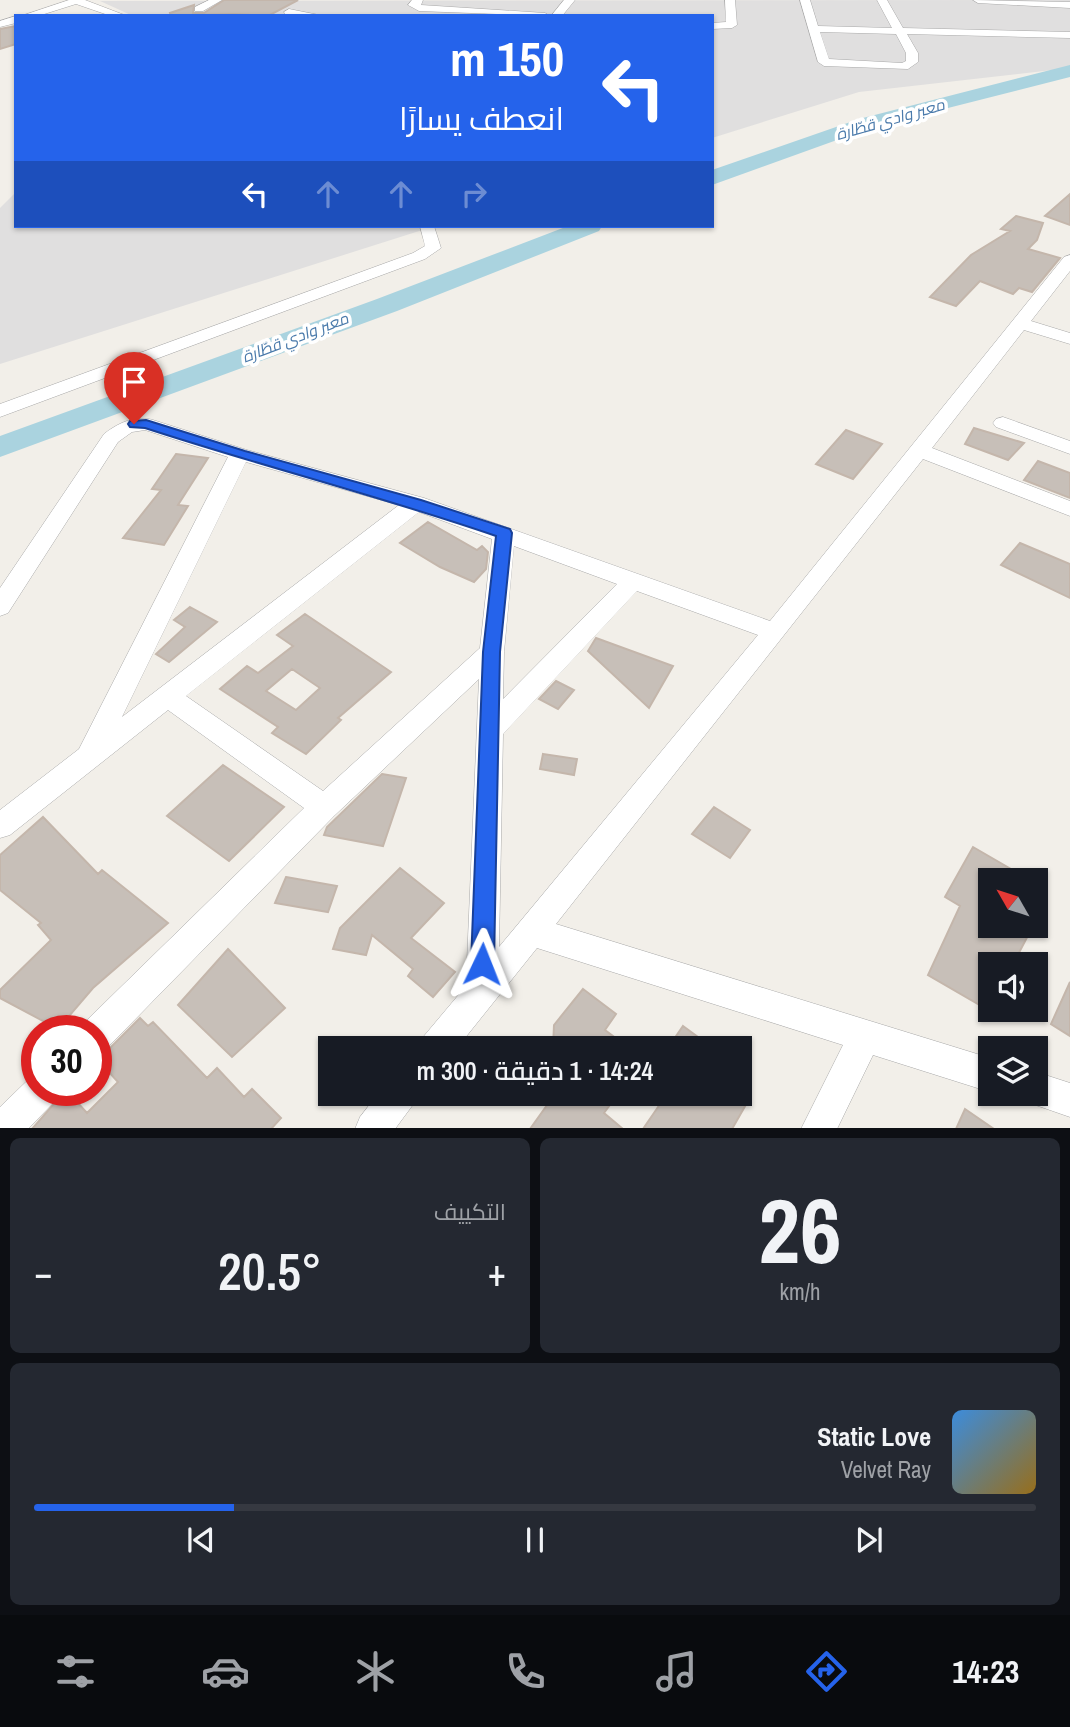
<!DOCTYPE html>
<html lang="ar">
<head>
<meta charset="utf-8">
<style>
	body { margin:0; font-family:"Archivo Narrow",Cairo,sans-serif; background:#242831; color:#f1f3f6; direction:rtl; height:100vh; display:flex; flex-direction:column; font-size:26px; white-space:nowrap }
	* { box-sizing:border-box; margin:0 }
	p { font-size:23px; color:#9ea1a6 }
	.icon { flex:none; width:38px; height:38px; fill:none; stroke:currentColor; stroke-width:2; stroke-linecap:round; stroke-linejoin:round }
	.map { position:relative; height:1128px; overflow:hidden; direction:ltr }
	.drawer { display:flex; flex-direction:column; gap:10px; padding:10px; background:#0d0f14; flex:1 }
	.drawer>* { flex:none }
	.guide { position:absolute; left:14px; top:14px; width:700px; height:214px; border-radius:0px; box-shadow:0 2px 5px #0004; direction:rtl; background:#2563eb; color:#fff; overflow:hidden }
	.needle { width:46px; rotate:309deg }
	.buttons { position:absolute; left:978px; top:868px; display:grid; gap:14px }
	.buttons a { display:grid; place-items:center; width:70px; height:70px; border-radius:0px; background:#171b24; box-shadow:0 2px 5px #0004; font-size:35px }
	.speed { position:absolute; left:21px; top:1015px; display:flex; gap:14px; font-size:35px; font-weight:700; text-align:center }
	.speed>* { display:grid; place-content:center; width:91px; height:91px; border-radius:50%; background:#171b24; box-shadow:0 2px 5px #0004; line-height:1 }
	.speed .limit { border:10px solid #d22; background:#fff; color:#111 }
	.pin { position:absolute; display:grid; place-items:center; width:60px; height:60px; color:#fff; margin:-72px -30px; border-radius:50% 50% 50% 0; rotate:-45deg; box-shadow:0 0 7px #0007 }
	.pin .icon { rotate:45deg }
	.me { position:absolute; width:77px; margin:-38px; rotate:2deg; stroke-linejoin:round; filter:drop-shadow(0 0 5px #0008) }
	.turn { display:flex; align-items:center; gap:24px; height:147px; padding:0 35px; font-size:32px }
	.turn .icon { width:91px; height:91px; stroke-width:2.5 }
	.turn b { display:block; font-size:49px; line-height:60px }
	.lanes { display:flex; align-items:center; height:66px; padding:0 35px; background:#0003; justify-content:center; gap:35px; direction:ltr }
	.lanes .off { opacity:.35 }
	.big { font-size:52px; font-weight:600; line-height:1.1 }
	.drawer .card { flex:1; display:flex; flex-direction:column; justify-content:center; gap:10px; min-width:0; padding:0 24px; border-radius:10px; background:#242831 }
	.drawer .dial { align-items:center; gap:0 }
	.dial b { font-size:91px; line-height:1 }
	.song { display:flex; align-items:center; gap:21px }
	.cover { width:84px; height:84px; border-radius:10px; background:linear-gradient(135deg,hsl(210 70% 55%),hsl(40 70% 35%)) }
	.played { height:7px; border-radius:4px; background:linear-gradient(90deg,#2563eb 20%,#363941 20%) }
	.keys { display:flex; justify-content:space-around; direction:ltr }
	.heat { display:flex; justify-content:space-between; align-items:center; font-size:38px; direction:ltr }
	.drawer .tiles { flex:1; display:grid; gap:10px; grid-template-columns:1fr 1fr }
	.card:last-child { grid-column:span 2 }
	.trip { position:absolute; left:318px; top:1036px; width:434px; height:70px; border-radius:0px; background:#171b24; box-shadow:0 2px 5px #0004; font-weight:600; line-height:70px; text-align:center; direction:rtl }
	.tabs { display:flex; height:112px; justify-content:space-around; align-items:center; background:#090b0e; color:#9ea1a6 }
	.tabs .icon { width:49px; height:49px }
	.tabs .active { color:#2563eb }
	.tabs b { font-size:32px; color:#f1f3f6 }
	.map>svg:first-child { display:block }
	.residential { fill:#e0dfdf }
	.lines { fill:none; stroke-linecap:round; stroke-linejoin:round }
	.river { fill:#aad3df; fill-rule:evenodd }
	.building { fill:#c7bfb8; stroke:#c4b6ab; stroke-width:2; fill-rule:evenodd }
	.minor-casing { stroke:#a9a9a9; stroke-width:1 }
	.minor { fill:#fff; fill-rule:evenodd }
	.route { fill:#2563eb; stroke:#184099; stroke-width:2 }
	.labels { text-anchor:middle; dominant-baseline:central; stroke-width:7; stroke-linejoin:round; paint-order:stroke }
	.far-water-label { font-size:16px; font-style:italic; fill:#4a7aab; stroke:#fff }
</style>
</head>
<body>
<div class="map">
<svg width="1070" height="1129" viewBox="0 0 1070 1129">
	<rect width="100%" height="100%" fill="#f2efe9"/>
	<path class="residential" d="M 1070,0 L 1070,68 L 859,92 L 712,138 L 712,16 L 133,16 L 100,1 Z
		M 16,192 L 16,226 L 435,226 L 0,364 L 0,208 Z"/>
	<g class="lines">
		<path class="river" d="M 1070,65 L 1070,77 L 873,127 L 712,185 L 712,170 L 859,119 Z
			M 568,226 L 602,226 L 599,231 L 397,311 L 0,457 L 0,436 L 377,299 Z"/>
	</g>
	<path class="building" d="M 224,0 L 298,0 L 268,16 L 235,14 L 171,16 L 170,13 L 194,5 L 193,13 L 204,13 Z
		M 16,26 L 16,44 L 0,49 L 0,29 Z
		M 1070,194 L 1070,225 L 1045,216 Z
		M 1016,216 L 1043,223 L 1037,240 L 1028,249 L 1060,258 L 1032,292 L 1019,288 L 1013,294 L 980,281 L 956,306 L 930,297 L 971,255 L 1010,231 L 1001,229 Z
		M 974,428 L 1024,443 L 1008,460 L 965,444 Z
		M 846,430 L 882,444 L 853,479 L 816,464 Z
		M 176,454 L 208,458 L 178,505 L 188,506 L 164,545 L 123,538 L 161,490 L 152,489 Z
		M 1038,461 L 1070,473 L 1070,498 L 1024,480 Z
		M 428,522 L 477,550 L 482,546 L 488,552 L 486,569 L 474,582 L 440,567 L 400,543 Z
		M 1020,543 L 1070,564 L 1070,598 L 1001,565 Z
		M 190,607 L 217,622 L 169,662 L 156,654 L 185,627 L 174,620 Z
		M 305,614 L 391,672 L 338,718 L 341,720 L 306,754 L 272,733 L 278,727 L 220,689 L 247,666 L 258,673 L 293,646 L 277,635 ZM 292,669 L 320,688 L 296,710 L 266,691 Z
		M 596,638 L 673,666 L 649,708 L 588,651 Z
		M 556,681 L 574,690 L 558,709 L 539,699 Z
		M 543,754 L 577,759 L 574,775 L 540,769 Z
		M 223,765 L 284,807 L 229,861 L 167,816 Z
		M 382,774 L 406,778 L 383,846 L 324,835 L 327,827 Z
		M 714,807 L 750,830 L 730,858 L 692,834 Z
		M 43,817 L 98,874 L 102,870 L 168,923 L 93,988 L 58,1029 L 0,998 L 0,990 L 51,940 L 38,925 L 41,923 L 0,890 L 0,855 Z
		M 973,847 L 1030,880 L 990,880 L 990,926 L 1033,926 L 1013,964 L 990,964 L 990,1011 L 928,975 L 960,906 L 945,897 Z
		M 400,868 L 444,903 L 411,938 L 455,972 L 433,997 L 408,976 L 413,969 L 372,935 L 366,955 L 333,949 L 340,928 Z
		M 286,877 L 337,886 L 328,912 L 275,903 Z
		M 228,949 L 285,1008 L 232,1057 L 178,1005 Z
		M 1070,982 L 1070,1036 L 1051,1024 Z
		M 583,989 L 616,1014 L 605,1030 L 629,1048 L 553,1048 L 554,1025 Z
		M 140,1018 L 148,1026 L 153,1022 L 207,1078 L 217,1068 L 244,1097 L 252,1089 L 281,1118 L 271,1129 L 32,1129 L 66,1090 L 87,1113 L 118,1082 L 98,1060 Z
		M 683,1026 L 713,1048 L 668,1048 Z
		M 555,1094 L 618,1094 L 604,1113 L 623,1129 L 530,1129 Z
		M 667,1094 L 738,1094 L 748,1101 L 732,1129 L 643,1129 Z
		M 965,1109 L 994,1129 L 956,1129 Z"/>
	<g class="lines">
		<g class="minor-casing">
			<path id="minor" d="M 69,0 L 85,0 L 127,16 L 111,16 L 76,4 L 38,16 L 21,16 Z
				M 209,0 L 222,0 L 203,11 L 195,11 L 195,7 Z
				M 412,0 L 423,0 L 421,5 L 545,13 L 550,16 L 419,11 L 408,5 Z
				M 564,0 L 575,0 L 562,16 L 551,16 Z
				M 725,0 L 735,0 L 737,25 L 732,28 L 712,29 L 712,23 L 726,22 Z
				M 800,0 L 810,0 L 818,26 L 892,28 L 877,0 L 887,0 L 903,28 L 1070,32 L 1070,38 L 907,34 L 918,53 L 918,62 L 908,69 L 824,66 L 818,62 ZM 820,32 L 896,34 L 906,53 L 906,61 L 902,63 L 829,59 Z
				M 973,0 L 1070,2 L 1070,8 L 978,3 Z
				M 289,9 L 324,16 L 285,14 L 284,12 Z
				M 16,16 L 16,23 L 0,27 L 0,21 Z
				M 420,226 L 434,226 L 441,248 L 425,259 L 0,417 L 0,404 L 413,253 L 425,246 Z
				M 1070,255 L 1070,271 L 1031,321 L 1070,333 L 1070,344 L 1024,330 L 932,448 L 1070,501 L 1070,516 L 923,459 L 556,924 L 990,1058 L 990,1092 L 873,1055 L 837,1129 L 801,1129 L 843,1045 L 537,948 L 457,1048 L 419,1048 L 424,1036 L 466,986 L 479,679 L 334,816 L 108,1047 L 96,1051 L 96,1031 L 81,1031 L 84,1023 L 304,808 L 168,710 L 10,835 L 0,838 L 0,810 L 79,749 L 228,457 L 145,430 L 132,432 L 118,442 L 8,613 L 0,616 L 0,588 L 104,434 C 118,423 135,415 153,420 L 247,450 L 424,498 L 770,621 L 1064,257 ZM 246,462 L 399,505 L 122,717 ZM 419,512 L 492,539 L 480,648 L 323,791 L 186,696 ZM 514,546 L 617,584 L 503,699 L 504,652 ZM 637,591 L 758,635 L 499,947 L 503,734 Z
				M 1003,417 L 1070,441 L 1070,454 L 996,427 L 993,423 L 996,419 Z
				M 1036,1072 L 1070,1083 L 1070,1117 L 1024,1101 L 1021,1094 L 1036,1094 Z
				M 37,1075 L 37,1090 L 59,1090 L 54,1102 L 28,1129 L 0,1129 L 0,1107 L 30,1078 Z
				M 378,1094 L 417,1094 L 412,1106 L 395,1129 L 355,1129 L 360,1117 Z"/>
		</g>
		<use href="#minor" class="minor"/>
	</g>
	<path class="route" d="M 146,420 L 245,451 L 421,500 L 510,529 L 512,533 L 500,652 L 494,964 L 490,972 L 482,975 L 475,972 L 471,964 L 483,652 L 496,536 C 380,496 261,466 145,428 L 130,427 L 128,424 L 130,421 Z"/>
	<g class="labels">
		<g class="far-water-label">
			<text transform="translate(890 119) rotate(-16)">معبر وادي قطّارة</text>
			<text transform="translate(295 337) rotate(-21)">معبر وادي قطّارة</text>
		</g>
	</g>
</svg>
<div class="buttons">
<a><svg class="needle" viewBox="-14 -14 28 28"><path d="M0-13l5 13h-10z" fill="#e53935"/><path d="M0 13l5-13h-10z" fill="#9ea1a6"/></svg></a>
<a><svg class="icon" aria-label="sound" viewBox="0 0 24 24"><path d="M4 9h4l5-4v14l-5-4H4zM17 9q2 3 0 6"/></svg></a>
<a><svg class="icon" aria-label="layers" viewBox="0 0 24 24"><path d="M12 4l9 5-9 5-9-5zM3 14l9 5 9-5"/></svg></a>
</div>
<div class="speed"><div class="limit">30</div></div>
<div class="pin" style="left:134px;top:424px;background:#d93025"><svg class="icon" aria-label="arrive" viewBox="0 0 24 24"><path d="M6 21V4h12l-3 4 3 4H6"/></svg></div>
<svg class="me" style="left:482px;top:964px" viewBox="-20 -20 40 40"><path d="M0-17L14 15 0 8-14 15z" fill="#2563eb" stroke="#fff" stroke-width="4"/></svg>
<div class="trip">14:24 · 1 دقيقة · 300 m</div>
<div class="guide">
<div class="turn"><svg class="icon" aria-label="left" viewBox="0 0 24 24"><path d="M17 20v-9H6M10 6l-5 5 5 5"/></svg><div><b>150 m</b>انعطف يسارًا</div></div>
<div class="lanes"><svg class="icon" aria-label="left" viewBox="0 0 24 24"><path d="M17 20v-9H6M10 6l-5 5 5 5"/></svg><svg class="icon off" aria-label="ahead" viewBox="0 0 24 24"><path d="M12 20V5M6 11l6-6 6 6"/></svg><svg class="icon off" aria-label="ahead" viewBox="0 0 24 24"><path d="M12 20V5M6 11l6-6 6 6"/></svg><svg class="icon off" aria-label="right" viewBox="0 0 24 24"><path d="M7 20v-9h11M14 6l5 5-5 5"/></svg></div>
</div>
</div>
<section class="drawer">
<div class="tiles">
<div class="card dial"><b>26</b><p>km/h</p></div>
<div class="card"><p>التكييف</p>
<div class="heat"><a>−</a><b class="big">20.5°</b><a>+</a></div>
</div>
<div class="card">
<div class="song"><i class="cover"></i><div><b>Static Love</b><p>Velvet Ray</p></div></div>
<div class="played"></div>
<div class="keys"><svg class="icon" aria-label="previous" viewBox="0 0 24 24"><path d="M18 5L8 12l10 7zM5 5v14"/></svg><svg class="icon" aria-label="pause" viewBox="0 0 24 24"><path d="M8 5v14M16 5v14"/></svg><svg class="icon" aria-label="next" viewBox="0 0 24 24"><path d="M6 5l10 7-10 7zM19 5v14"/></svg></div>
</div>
</div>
</section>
<nav class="tabs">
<b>14:23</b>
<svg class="icon active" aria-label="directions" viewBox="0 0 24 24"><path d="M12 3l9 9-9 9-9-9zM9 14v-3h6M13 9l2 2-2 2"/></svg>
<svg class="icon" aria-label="music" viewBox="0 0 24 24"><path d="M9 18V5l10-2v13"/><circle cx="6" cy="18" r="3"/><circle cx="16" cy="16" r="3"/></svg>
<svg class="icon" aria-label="phone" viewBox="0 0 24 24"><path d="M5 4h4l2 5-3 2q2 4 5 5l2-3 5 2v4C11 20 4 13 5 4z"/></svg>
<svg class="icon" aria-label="climate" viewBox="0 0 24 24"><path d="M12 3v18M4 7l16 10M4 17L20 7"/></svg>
<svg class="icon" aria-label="car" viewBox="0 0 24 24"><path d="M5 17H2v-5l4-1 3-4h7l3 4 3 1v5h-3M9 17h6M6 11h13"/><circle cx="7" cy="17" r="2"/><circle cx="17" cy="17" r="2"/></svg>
<svg class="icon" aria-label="filters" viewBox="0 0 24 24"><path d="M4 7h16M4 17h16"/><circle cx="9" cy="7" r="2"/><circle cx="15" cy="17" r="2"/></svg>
</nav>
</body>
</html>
